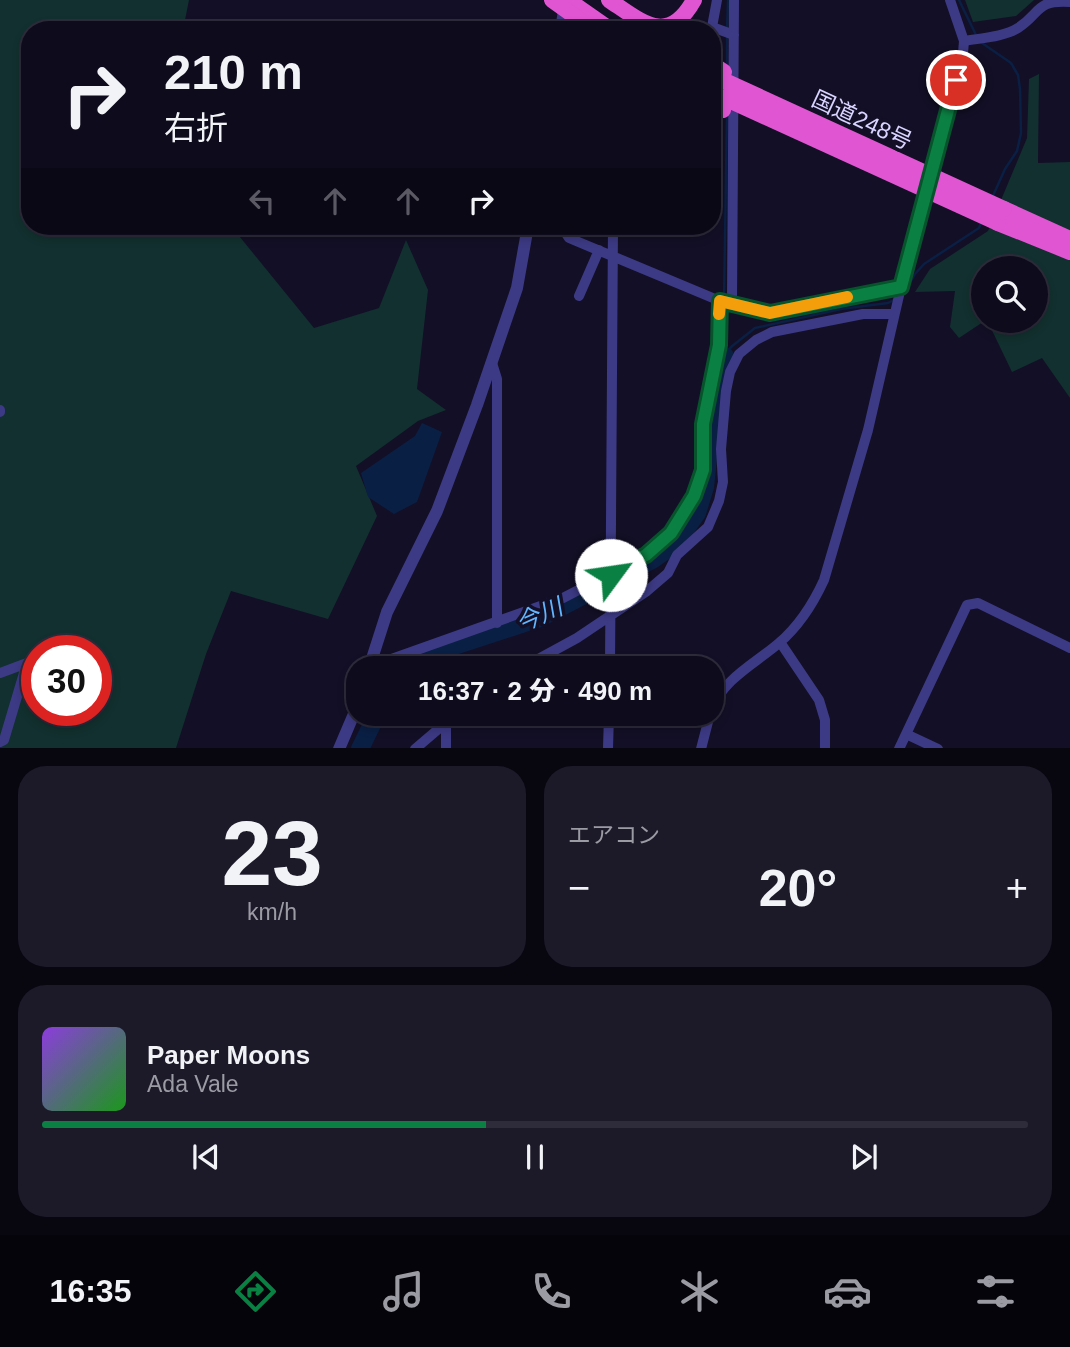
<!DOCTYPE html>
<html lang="ja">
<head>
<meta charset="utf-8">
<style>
	body { margin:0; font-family:Arial,"Noto Sans JP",sans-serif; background:#1c1929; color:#f1f3f6; height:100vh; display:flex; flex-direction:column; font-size:26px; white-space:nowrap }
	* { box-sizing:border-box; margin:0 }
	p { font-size:23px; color:#9b9ba3 }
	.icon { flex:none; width:38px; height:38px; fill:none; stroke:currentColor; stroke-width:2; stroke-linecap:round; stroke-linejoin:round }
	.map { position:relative; height:748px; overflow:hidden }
	.panel { display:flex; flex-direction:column; gap:18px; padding:18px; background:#08060f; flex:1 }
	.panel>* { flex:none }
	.hud { position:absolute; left:21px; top:21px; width:700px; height:214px; border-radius:28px; box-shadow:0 4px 10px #0003,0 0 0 2px #2e2b3b; background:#0e0b1c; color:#f1f3f6; overflow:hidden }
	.buttons { position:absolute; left:971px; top:256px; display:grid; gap:14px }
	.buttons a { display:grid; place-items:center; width:77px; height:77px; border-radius:50%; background:#0e0b1c; box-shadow:0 4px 10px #0003,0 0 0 2px #2e2b3b; font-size:35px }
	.speed { position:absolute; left:21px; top:635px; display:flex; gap:14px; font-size:35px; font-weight:700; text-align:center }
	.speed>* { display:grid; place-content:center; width:91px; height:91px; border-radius:50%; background:#0e0b1c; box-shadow:0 4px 10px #0003,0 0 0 2px #2e2b3b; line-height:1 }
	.speed .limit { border:10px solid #d22; background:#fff; color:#111 }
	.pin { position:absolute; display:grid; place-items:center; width:60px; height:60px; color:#fff; margin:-30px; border:4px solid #fff; border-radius:50%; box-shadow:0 2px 7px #0007 }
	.me { position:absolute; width:77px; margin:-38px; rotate:59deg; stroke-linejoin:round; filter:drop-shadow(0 0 5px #0008) }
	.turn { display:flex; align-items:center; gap:24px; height:147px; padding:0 28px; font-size:32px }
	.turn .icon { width:91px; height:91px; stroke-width:2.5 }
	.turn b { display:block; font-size:49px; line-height:60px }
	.lanes { display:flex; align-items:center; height:66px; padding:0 28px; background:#0003; justify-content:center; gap:35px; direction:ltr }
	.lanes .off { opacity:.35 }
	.big { font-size:52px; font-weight:800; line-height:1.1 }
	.panel .widget { flex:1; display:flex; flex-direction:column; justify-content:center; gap:10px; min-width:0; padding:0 24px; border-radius:28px; background:#1c1929 }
	.panel .dial { align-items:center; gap:0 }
	.dial b { font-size:91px; line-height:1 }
	.song { display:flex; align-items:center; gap:21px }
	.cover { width:84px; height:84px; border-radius:10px; background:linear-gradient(135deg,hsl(270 70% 55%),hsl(120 70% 35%)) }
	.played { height:7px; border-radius:4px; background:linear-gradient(90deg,#0b8043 45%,#2e2b3b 45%) }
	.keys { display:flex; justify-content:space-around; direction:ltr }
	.heat { display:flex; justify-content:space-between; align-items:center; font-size:38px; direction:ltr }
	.panel .tiles { flex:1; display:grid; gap:18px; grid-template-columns:1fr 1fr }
	.widget:last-child { grid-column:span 2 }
	.trip { position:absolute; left:346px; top:656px; width:378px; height:70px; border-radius:28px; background:#0e0b1c; box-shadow:0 4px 10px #0003,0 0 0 2px #2e2b3b; font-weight:800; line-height:70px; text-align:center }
	.tabs { display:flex; height:112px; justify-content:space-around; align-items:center; background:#06040b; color:#9b9ba3 }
	.tabs .icon { width:49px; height:49px }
	.tabs .current { color:#0b8043 }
	.tabs b { font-size:32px; color:#f1f3f6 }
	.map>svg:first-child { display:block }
	.green { fill:#12302f; fill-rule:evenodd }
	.water { fill:#0a1f44 }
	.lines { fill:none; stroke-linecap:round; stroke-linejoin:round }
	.stream { stroke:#0a1f44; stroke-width:2.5 }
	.river { stroke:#0a1f44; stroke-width:18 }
	.minor { stroke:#3d3a85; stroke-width:10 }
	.tertiary { stroke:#3d3a85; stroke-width:12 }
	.trunk { stroke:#e055d1; stroke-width:16 }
	.trunk-bridge { stroke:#e055d1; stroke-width:16 }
	.route-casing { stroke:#07532c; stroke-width:18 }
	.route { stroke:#0b8043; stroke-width:12 }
	.slow { stroke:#f59e0b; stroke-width:12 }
	.labels { text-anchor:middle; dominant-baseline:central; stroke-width:7; stroke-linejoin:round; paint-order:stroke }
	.street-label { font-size:23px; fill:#d9d4ff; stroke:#130f26 }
	.water-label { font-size:24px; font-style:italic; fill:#62b6ff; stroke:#130f26 }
</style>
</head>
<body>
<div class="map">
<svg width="1070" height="749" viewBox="0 0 1070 749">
	<rect width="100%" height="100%" fill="#130f26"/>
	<path class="green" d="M 0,0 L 189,0 L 183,30 L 30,30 L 30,226 L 231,226 L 314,328 L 379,308 L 406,240 L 428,290 L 417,389 L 446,410 L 418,421 L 356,466 L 377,516 L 328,619 L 231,591 L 206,654 L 176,748 L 0,748 ZM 37,651 L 96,651 L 96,710 L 37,710 Z
		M 965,0 L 1034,0 L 1016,16 L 973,22 Z
		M 1039,74 L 1038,163 L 1070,162 L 1070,398 L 1042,358 L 1012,372 L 987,320 L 1036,320 L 1036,268 L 984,268 L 984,320 L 986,320 L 959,338 L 950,327 L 955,291 L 915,292 L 930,269 L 988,231 L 1027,138 L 1029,79 Z"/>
	<path class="water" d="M 422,423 L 442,432 L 417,502 L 394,514 L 368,497 L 361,473 L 415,436 Z"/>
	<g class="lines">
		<path class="stream" d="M 959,0 L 976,35
			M 727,30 L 728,0
			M 982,43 L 1011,63 L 1018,75 L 1020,89 L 1021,133 L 1017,151 L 1005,169 L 992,198
			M 727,65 L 727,37
			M 903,295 L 915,274 L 924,264 L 979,228 L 981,223
			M 724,300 L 727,114
			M 724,310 L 725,356
			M 725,356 L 731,347 L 755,328 L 841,309 L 888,303 L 894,300"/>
		<path class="river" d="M 409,668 L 427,655 L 540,618 L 652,560 L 675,544 L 697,513 L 705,487 L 716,382 L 725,356
			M 360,749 L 377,714"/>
		<path class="minor" d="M 717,0 L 712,27 L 734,35
			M 964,41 C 981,38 1004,37 1018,28 C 1042,12 1035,0 1070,2
			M 561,226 L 569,238 L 720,301 L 764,312 L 901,287
			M 579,296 L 599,250
			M 732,303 L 734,0
			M 492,363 L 497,379 L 497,623
			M 0,410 L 0,412
			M 780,642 L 819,700 L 825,720 L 825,749
			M 369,667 L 563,598 L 646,555 L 671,533 L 694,496 L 703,470 L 703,424 L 718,345 L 720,301
			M 522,668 L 577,638 L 647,591 L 668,573 L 677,555 L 708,527 L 719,501 L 723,482 L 721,449 L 726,391 L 730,372 L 739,354 L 756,340 L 772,332 L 863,314 L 894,314
			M 610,668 L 613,226
			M 0,673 L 27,663
			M 712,709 C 723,679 756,663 779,643 C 799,626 813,604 824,580 L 868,430 L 901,287 L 963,53 L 964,41 L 950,0
			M 446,722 L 446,749
			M 906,734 L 938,749
			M 0,742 L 4,740 L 27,663
			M 415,749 L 456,714
			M 608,749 L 609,714
			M 701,749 L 710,714
			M 899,749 L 967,605 L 978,603 L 1070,648"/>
		<path class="tertiary" d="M 561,30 L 565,4
			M 369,668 L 387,612 L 437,511 L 477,405 L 517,288 L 528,226
			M 339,749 L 359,702"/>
		<path class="trunk" d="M 568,0 L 611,30
			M 609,0 C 642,22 668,47 694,0
			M 712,64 L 724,72
			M 712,105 L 723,110
			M 1004,209 L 1070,239
			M 998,223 L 1070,252"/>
		<path class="trunk-bridge" d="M 552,0 L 594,30
			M 725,81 L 1004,209
			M 722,97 L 998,223"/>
	</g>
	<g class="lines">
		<g class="route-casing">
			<path id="route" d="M 611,575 L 611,573 L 646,555 L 671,533 L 694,496 L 703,470 L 703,424 L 719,345 L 720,301 L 770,313 L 901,287 L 956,80"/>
		</g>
		<use href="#route" class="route"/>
		<path class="slow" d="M 719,314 L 720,301 L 770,313 L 847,297"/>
	</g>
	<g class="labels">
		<g class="street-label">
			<text transform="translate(862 120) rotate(25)">国道248号</text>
		</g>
		<g class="water-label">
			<text transform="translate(539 615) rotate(-24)">今川</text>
		</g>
	</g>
</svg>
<div class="buttons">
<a><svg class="icon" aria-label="search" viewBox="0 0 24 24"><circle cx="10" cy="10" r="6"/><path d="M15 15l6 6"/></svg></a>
</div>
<div class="speed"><div class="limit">30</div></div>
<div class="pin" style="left:956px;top:80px;background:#d93025"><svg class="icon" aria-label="arrive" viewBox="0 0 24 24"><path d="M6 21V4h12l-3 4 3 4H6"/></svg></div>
<svg class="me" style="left:611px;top:575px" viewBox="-20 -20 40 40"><circle r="19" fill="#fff"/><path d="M0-13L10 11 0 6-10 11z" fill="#0b8043"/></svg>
<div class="trip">16:37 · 2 分 · 490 m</div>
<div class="hud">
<div class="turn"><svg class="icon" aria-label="right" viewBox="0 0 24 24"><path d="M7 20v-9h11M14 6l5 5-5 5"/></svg><div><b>210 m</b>右折</div></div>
<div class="lanes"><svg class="icon off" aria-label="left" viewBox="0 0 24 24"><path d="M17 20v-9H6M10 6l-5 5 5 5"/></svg><svg class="icon off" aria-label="ahead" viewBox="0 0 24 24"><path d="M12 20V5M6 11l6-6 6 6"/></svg><svg class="icon off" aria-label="ahead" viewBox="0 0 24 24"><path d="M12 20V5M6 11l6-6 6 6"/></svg><svg class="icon" aria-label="right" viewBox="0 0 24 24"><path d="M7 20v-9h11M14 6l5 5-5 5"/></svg></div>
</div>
</div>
<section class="panel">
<div class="tiles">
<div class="widget dial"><b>23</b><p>km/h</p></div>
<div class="widget"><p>エアコン</p>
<div class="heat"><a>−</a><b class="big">20°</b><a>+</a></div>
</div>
<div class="widget">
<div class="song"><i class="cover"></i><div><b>Paper Moons</b><p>Ada Vale</p></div></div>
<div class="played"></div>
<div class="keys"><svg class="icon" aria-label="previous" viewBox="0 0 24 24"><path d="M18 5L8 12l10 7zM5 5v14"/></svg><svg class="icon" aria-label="pause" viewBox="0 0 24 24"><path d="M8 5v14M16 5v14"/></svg><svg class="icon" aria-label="next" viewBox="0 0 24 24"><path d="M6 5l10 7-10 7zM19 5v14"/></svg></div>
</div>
</div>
</section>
<nav class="tabs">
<b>16:35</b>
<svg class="icon current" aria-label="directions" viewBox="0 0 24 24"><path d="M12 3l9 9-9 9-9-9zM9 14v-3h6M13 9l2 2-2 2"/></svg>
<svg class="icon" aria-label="music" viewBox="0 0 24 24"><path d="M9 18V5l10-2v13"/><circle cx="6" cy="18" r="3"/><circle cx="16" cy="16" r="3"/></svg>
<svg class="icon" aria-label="phone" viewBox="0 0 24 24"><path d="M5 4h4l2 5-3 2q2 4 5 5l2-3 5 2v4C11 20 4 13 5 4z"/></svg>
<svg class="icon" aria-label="climate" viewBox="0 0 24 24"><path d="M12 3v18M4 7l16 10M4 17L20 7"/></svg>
<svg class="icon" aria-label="car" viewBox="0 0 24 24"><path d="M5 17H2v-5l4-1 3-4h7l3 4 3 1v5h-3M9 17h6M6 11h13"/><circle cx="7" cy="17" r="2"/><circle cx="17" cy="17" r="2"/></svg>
<svg class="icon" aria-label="filters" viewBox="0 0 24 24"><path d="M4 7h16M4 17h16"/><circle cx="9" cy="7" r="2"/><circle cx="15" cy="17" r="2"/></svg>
</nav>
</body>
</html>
